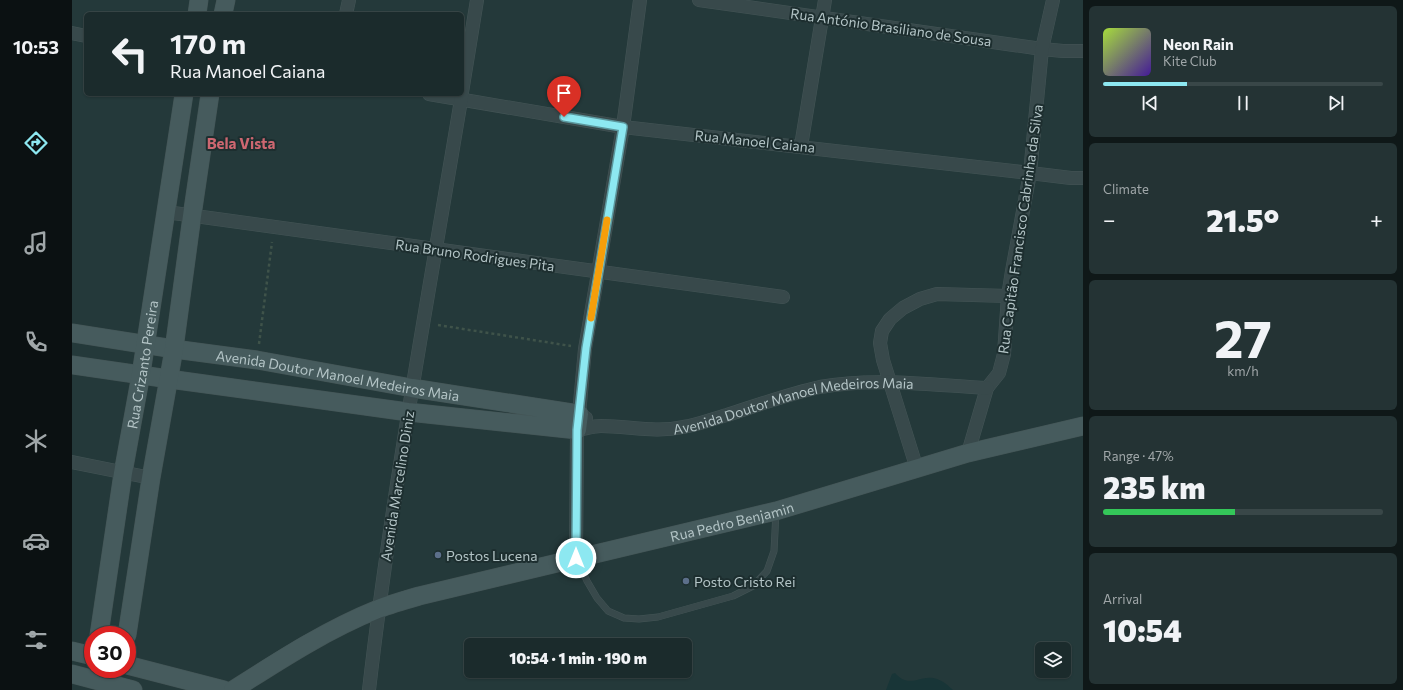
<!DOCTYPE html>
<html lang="en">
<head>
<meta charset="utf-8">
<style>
	body { margin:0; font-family:Commissioner,sans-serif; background:#243334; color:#f1f3f6; height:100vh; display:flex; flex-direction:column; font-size:15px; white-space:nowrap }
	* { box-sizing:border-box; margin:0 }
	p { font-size:13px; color:#a0a7a9 }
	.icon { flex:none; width:22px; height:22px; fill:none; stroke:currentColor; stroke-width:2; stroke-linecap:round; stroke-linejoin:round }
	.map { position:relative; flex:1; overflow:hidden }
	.details { display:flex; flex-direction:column; gap:6px; padding:6px; background:#0f1818; width:320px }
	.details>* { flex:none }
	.guide { position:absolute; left:12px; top:12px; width:380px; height:84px; border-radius:6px; box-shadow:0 1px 3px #0004,0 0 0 1px #394748; background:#1b2b2c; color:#f1f3f6; overflow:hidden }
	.buttons { position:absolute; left:963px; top:642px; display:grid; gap:8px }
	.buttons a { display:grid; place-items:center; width:36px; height:36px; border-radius:6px; background:#1b2b2c; box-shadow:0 1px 3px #0004,0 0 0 1px #394748; font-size:20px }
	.speed { position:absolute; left:12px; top:626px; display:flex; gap:8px; font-size:20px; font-weight:700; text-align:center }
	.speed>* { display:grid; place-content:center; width:52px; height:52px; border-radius:50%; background:#1b2b2c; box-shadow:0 1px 3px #0004,0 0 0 1px #394748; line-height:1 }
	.speed .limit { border:6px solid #d22; background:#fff; color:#111 }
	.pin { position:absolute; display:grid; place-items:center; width:34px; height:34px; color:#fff; margin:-41px -17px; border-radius:50% 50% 50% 0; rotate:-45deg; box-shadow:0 0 4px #0007 }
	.pin .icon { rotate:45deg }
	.me { position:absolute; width:44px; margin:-22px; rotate:0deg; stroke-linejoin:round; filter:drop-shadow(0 0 3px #0008) }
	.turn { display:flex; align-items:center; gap:14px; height:84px; padding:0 20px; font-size:18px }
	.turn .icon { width:52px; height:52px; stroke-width:2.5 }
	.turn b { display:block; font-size:28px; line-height:34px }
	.big { font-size:30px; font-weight:800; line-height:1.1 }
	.details .tile { flex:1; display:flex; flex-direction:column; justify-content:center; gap:6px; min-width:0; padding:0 14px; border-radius:6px; background:#243334 }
	.details .dial { align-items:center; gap:0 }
	.dial b { font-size:52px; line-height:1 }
	.song { display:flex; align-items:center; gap:12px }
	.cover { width:48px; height:48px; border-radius:6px; background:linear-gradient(135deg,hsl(80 70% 55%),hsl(260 70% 35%)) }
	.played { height:4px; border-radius:2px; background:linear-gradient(90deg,#8de8f1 30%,#394748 30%) }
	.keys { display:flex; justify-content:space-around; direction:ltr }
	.heat { display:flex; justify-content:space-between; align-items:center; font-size:22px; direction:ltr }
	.charge { height:6px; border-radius:3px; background:linear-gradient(90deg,#34c759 47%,#394748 0) }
	.trip { position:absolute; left:392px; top:638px; width:228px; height:40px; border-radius:6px; background:#1b2b2c; box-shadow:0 1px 3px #0004,0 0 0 1px #394748; font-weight:800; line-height:40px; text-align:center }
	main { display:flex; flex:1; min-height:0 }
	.menu { display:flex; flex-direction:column; width:72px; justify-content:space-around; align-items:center; background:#0b1112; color:#a0a7a9 }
	.menu .icon { width:28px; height:28px }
	.menu .current { color:#8de8f1 }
	.menu b { font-size:18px; color:#f1f3f6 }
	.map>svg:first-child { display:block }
	.water { fill:#183537 }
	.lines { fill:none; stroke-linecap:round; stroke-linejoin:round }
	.lane-casing { stroke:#445556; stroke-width:7 }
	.street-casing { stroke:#445556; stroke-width:14 }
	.secondary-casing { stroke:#445556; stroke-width:19 }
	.path { stroke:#3f534a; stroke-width:2.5; stroke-dasharray:3 3; stroke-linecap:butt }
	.lane { stroke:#38494b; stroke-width:6 }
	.street { stroke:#38494b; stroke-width:13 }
	.secondary { stroke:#465b5d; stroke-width:18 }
	.route-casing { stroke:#5c979d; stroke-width:10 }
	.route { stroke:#8de8f1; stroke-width:7 }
	.slow { stroke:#f59e0b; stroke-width:7 }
	.service-dot { fill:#5c6f8a; stroke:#1d2e2f; stroke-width:1.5 }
	.labels { text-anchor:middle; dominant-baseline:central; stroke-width:4; stroke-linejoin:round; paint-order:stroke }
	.street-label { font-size:14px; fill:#b3c4c6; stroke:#1d2e2f }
	.poi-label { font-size:14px; fill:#b3c4c6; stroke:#1d2e2f; text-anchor:start }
	.neighbourhood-label { font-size:15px; font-weight:bold; fill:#cd6771; stroke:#1d2e2f }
</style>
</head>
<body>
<main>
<nav class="menu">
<b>10:53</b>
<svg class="icon current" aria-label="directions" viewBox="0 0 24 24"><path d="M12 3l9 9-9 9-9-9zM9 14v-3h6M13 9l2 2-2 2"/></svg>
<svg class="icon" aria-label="music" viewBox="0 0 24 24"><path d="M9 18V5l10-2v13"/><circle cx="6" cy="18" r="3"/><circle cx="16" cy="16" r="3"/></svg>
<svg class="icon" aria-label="phone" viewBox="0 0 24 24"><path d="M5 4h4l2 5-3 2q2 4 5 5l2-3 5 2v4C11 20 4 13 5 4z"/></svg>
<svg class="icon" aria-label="climate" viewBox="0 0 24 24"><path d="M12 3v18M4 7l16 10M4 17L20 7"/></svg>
<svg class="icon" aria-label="car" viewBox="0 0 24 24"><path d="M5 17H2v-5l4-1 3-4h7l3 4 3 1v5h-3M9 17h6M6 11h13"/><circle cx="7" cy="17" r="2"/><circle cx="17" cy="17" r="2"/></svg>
<svg class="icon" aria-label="filters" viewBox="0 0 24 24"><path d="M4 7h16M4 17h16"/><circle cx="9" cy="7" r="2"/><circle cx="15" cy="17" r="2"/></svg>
</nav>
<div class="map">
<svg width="1011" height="690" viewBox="0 0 1011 690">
	<rect width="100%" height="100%" fill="#24393a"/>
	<path class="water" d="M 823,673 C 838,690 849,673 865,679 C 871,681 877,686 881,690 L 814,690 L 820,674 Z"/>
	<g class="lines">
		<g class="lane-casing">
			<path id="lane" d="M 505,559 L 515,581 L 525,598 L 536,611 L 552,618 L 567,619 L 586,617 L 661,596 L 681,586 L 695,571 L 702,551 L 704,512"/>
		</g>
		<g class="street-casing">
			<g id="street">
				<path d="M 627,0 L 970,49 L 991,51 L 1011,51"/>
				<path d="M 274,14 L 277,0"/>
				<path d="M 0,33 L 14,36"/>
				<path d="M 390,92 L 405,0"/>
				<path d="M 357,94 L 551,127 L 958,173 L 999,178 L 1011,178"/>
				<path d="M 729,146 L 753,0"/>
				<path d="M 94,212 L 711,297"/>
				<path d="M 514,418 L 507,414 L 513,349 L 551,127 L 568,0"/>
				<path d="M 896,453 L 915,388 L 927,373 L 932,354 L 936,296 L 940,271 L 958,173 L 970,49 L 981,0"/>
				<path d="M 0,462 L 79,478"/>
				<path d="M 845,469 L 811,360 L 808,343 L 810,331 L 818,319 L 831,308 L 848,299 L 865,294 L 936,296"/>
				<path id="s1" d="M 504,558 L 505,430 C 513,429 521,426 529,426 C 557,426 583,433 611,427 C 626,425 640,419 655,415 C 686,405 716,394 748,387 C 802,377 860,385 915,388"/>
				<path d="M 297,690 C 320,490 357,293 390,94"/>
			</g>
		</g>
		<g class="secondary-casing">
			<g id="secondary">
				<path d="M 125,14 L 127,0"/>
				<path d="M 151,14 L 154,0"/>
				<path id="s2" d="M 0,333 L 102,349 L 185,360 L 340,388 L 507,414 L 505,430 L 336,412 L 97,379 L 0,365"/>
				<path id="s3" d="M 27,635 L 51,473 L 69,374 L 112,94"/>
				<path d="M 55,635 L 79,478 L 102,349 L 120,216 L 138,94"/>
				<path d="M 0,651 L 21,656"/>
				<path d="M 55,665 L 152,690"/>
				<path d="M 0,674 L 61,690"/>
				<path id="s4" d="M 161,690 C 208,660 254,630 306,609 C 319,604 333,600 347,596 L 704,511 L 896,453 L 1011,426"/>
			</g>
		</g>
		<path class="path" d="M 366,325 L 499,346
			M 187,344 L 200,242"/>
		<use href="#lane" class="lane"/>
		<use href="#street" class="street"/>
		<use href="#secondary" class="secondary"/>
	</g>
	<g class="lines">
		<g class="route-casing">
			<path id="route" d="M 492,117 L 551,127 L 514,348 L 505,430 L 504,558"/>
		</g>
		<use href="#route" class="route"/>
		<path class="slow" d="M 519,318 L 535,220"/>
	</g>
	<g class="service-dot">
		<circle cx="366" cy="555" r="4"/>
		<circle cx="614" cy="581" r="4"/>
	</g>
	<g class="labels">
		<g class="street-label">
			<text transform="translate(819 27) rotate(8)">Rua António Brasiliano de Sousa</text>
			<text transform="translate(683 141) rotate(6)">Rua Manoel Caiana</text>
			<text transform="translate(948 229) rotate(-82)">Rua Capitão Francisco Cabrinha da Silva</text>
			<text transform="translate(403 255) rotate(8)">Rua Bruno Rodrigues Pita</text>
			<text stroke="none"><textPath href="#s3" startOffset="274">Rua Crizanto Pereira</textPath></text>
			<text stroke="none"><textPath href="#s2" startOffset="269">Avenida Doutor Manoel Medeiros Maia</textPath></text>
			<text stroke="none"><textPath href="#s1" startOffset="348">Avenida Doutor Manoel Medeiros Maia</textPath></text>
			<text transform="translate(325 486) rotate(-81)">Avenida Marcelino Diniz</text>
			<text stroke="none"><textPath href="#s4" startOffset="531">Rua Pedro Benjamin</textPath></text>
		</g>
		<g class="poi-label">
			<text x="374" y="555">Postos Lucena</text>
			<text x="622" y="581">Posto Cristo Rei</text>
		</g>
		<g class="neighbourhood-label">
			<text x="169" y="143">Bela Vista</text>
		</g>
	</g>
</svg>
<div class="buttons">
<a><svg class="icon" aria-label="layers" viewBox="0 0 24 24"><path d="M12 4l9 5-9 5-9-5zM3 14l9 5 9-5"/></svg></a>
</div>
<div class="speed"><div class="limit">30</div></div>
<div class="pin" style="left:492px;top:117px;background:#d93025"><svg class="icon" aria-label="arrive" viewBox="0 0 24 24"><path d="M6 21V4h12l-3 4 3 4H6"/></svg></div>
<svg class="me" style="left:504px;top:558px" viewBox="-20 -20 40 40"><circle r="17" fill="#8de8f1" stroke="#fff" stroke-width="3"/><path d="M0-11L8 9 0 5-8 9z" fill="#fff"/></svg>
<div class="trip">10:54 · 1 min · 190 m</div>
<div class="guide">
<div class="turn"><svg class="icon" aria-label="left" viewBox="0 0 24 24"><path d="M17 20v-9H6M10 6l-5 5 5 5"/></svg><div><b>170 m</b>Rua Manoel Caiana</div></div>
</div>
</div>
<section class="details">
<div class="tile">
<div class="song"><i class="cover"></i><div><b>Neon Rain</b><p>Kite Club</p></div></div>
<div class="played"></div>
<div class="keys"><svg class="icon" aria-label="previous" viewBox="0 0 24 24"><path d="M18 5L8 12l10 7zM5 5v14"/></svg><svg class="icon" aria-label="pause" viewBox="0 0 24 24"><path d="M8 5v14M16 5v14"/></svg><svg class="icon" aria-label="next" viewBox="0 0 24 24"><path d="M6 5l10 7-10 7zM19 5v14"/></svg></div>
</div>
<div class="tile"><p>Climate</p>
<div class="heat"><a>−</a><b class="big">21.5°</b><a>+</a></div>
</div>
<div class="tile dial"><b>27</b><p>km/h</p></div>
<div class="tile"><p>Range · 47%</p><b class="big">235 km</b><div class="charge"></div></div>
<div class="tile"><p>Arrival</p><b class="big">10:54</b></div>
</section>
</main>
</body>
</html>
